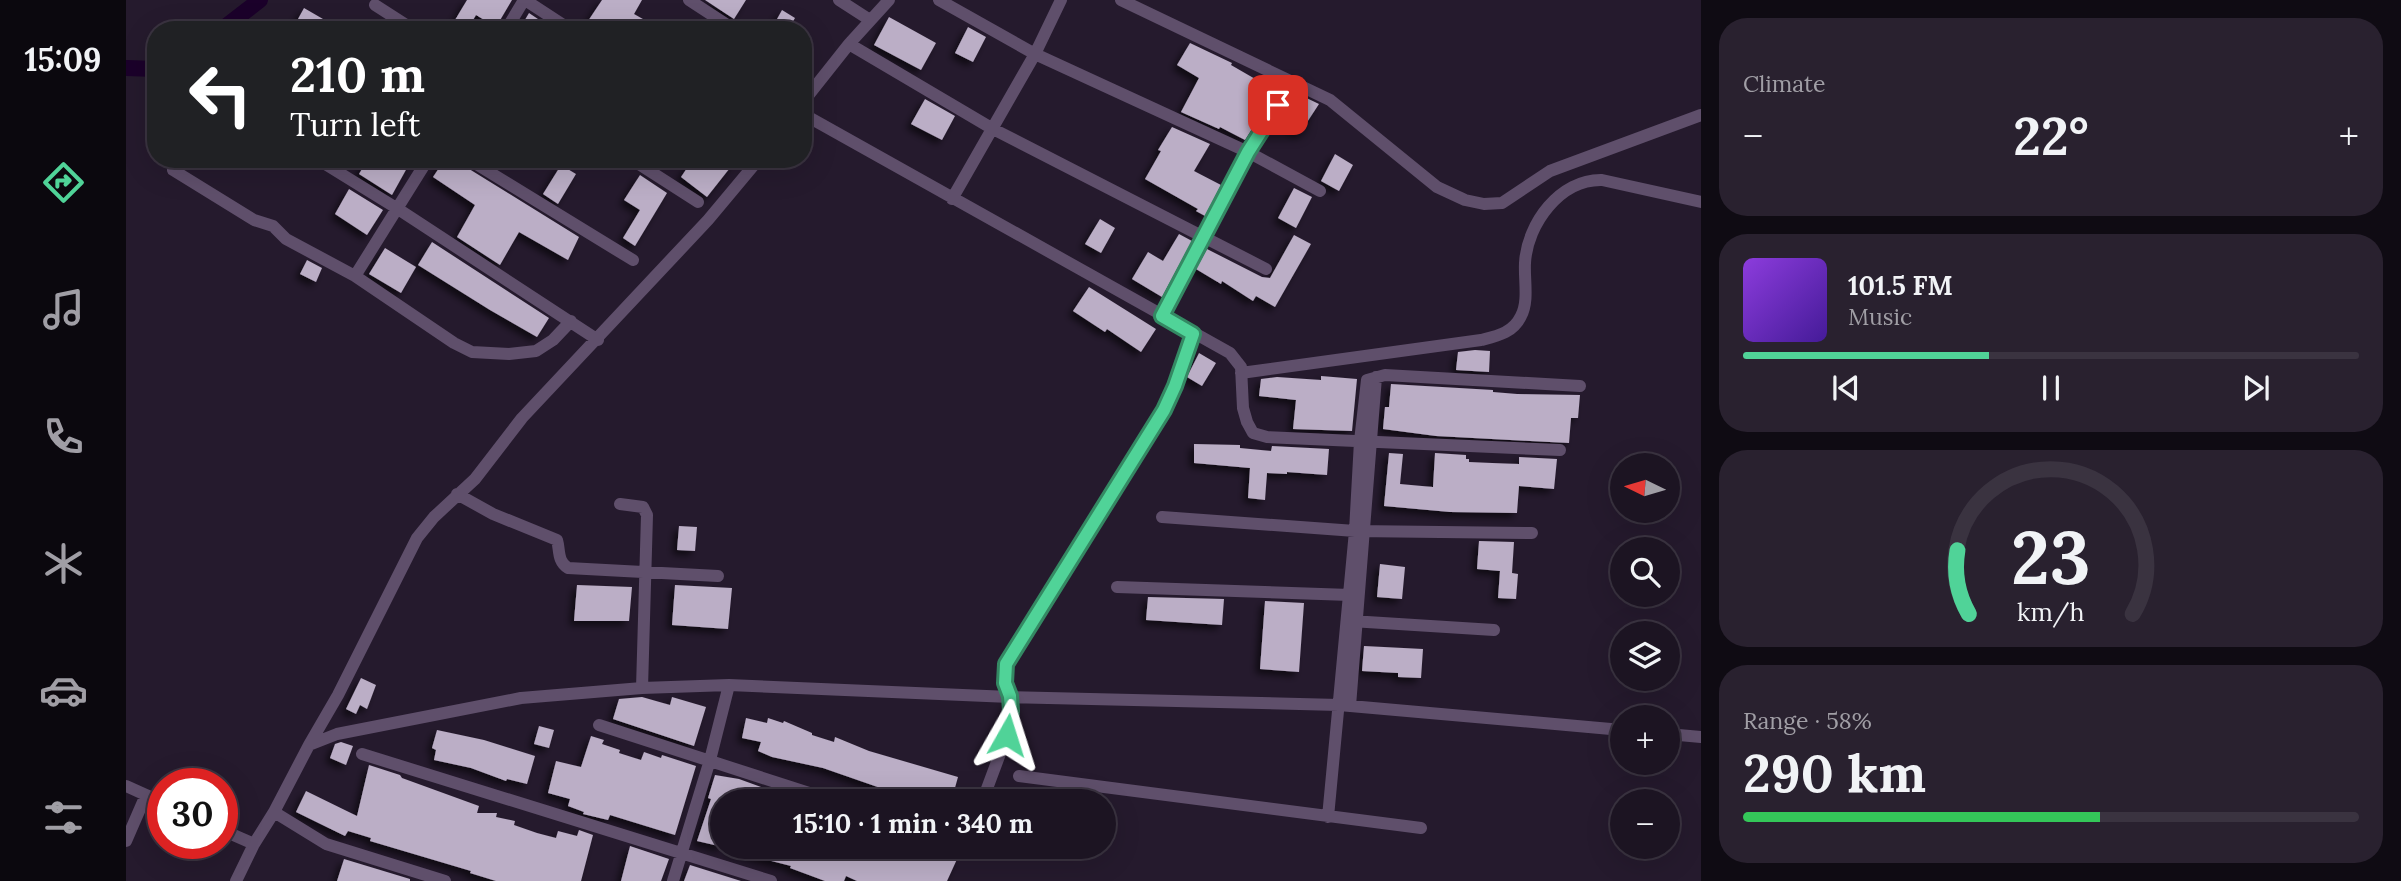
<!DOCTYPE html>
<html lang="en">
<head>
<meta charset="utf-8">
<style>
	body { margin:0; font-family:Lora,serif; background:#29212f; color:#f1f3f6; height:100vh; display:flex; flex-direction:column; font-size:26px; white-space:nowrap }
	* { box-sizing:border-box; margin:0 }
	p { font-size:23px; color:#a09ea5 }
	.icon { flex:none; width:38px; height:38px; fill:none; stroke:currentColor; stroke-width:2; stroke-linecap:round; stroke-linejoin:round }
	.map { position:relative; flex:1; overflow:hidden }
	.details { display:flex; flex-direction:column; gap:18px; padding:18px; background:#0f0b13; width:700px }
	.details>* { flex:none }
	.top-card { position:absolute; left:21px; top:21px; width:665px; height:147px; border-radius:28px; box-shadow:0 7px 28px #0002,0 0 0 2px #3a3340; background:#202124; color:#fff; overflow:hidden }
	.needle { width:46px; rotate:275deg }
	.controls { position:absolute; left:1484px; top:453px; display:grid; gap:14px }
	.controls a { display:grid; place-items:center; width:70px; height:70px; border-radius:50%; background:#1c1422; box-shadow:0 7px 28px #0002,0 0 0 2px #3a3340; font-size:35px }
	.speed { position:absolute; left:21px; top:768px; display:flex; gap:14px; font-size:35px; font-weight:700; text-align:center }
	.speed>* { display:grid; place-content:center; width:91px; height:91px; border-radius:50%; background:#1c1422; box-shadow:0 7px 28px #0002,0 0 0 2px #3a3340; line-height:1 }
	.speed .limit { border:10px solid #d22; background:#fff; color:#111 }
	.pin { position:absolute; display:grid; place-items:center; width:60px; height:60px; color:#fff; margin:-30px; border-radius:14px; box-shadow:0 4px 10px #0006 }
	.me { position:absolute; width:77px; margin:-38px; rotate:6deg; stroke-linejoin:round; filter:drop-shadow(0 0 5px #0008) }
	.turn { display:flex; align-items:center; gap:24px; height:147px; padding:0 28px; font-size:32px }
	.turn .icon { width:91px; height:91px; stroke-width:2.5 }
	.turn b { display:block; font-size:49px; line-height:60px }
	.big { font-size:52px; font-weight:700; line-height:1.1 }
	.details .card { flex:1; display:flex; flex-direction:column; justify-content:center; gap:10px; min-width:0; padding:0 24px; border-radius:28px; background:#29212f }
	.details .dial { align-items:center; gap:0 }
	.dial svg { height:182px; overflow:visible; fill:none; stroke:#3a3340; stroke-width:7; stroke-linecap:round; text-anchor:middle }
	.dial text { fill:#f1f3f6; stroke:none }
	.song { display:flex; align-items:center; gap:21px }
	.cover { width:84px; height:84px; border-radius:10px; background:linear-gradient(135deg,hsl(270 70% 55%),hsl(260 70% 35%)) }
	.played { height:7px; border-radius:4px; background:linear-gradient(90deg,#50d398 40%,#3a3340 40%) }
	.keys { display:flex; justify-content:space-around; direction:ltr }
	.heat { display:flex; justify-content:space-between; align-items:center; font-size:38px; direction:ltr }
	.charge { height:10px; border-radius:5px; background:linear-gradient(90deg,#34c759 58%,#3a3340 0) }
	.trip { position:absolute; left:584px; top:789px; width:406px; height:70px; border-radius:35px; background:#1c1422; box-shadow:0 7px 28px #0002,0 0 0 2px #3a3340; font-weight:700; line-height:70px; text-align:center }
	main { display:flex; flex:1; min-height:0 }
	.dock { display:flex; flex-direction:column; width:126px; justify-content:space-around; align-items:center; background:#0b080e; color:#a09ea5 }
	.dock .icon { width:49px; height:49px }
	.dock .selected { color:#50d398 }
	.dock b { font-size:32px; color:#f1f3f6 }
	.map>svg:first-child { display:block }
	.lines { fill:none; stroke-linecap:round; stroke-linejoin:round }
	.canal { stroke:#1b002a; stroke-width:16 }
	.building { fill:#bbaec6; filter:url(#shadow) }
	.street { stroke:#5f4f6b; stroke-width:12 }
	.route-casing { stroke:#348963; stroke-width:18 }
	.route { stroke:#50d398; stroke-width:12 }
</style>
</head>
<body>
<main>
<nav class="dock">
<b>15:09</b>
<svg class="icon selected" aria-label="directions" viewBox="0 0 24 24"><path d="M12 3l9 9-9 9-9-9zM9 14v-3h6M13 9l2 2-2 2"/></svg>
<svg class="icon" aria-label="music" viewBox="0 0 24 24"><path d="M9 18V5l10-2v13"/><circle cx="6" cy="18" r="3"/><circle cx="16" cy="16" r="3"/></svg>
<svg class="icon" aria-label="phone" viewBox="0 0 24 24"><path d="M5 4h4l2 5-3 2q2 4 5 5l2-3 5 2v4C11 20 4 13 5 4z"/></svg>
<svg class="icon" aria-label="climate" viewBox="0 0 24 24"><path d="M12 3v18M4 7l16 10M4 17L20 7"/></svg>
<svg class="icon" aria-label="car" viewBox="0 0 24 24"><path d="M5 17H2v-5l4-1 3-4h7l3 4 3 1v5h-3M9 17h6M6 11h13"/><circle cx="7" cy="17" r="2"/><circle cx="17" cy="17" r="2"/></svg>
<svg class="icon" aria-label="filters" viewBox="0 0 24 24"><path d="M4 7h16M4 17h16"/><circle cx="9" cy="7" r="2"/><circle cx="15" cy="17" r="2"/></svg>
</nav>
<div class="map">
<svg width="1575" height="881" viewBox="0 0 1575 881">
	<defs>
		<filter id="shadow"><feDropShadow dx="-4.5" dy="4.5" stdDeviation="3.5" flood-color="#0009"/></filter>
	</defs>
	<rect width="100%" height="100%" fill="#251a2d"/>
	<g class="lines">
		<path class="canal" d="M 95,30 L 134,0
			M 0,68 L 30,69"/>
	</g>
	<path class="building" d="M 341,0 L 386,0 L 370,27 L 350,15 L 341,30 L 323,30 Z
		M 476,0 L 516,0 L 508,14 L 524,23 L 519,30 L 475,30 L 462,21 Z
		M 579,0 L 620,0 L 608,19 Z
		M 178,8 L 216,30 L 166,30 Z
		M 656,10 L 669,18 L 662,30 L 645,30 Z
		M 403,13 L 418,23 L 414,30 L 393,30 Z
		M 763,17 L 810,43 L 795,70 L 748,45 Z
		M 842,27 L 860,37 L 847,62 L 829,53 Z
		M 1064,43 L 1106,63 L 1105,65 L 1150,91 L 1119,140 L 1094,127 L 1093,129 L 1055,112 L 1073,78 L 1051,65 Z
		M 1170,93 L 1193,104 L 1174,133 L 1153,120 Z
		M 799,99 L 829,116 L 816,140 L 785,124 Z
		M 1046,127 L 1084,144 L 1068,171 L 1095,185 L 1079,216 L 1070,211 L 1072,209 L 1019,179 L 1035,151 L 1032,150 Z
		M 1209,154 L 1227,165 L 1213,191 L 1195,181 Z
		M 242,159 L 286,159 L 266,195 L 233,174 Z
		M 319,159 L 327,159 L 453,237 L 442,260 L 393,232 L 374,265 L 331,237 L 349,205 L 307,177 Z
		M 567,159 L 611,159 L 581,197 L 555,177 Z
		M 435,165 L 450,174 L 432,204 L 417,194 Z
		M 514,175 L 541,193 L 509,246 L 497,238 L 514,210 L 498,200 Z
		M 1168,188 L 1186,197 L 1170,228 L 1152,218 Z
		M 223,189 L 257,210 L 241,235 L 209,214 Z
		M 974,219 L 989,228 L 975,253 L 959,244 Z
		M 1053,234 L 1066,241 L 1036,297 L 1006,279 L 1022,252 L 1037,261 Z
		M 1168,235 L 1185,244 L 1149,307 L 1130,296 L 1127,301 L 1096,281 L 1095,284 L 1070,269 L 1081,249 L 1136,277 L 1144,278 Z
		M 306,242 L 423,318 L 411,337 L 364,310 L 292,265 Z
		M 259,248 L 290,267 L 275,293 L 243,274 Z
		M 181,260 L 196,268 L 190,282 L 174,274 Z
		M 963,287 L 1030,329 L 1015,352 L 981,329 L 979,332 L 947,311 Z
		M 1349,350 L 1364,351 L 1363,372 L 1330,370 L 1332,352 Z
		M 1073,353 L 1090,363 L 1076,386 L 1061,377 Z
		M 1195,376 L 1231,379 L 1226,431 L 1167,429 L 1170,400 L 1133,396 L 1135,379 L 1151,377 L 1195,380 Z
		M 1265,384 L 1367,390 L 1367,392 L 1391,394 L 1454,395 L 1452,418 L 1445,418 L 1443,443 L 1310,436 L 1257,429 L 1259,407 L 1263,407 Z
		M 1068,444 L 1114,445 L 1114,448 L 1145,451 L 1146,446 L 1203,449 L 1201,475 L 1161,472 L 1161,474 L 1141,473 L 1139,500 L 1122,498 L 1124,468 L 1068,463 Z
		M 1263,453 L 1277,454 L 1274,484 L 1307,487 L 1309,453 L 1340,455 L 1340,459 L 1343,459 L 1343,462 L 1366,463 L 1393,464 L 1393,457 L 1431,459 L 1428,489 L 1393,486 L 1391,513 L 1324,512 L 1258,506 Z
		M 553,526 L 571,527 L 569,551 L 551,550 Z
		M 1353,541 L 1388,542 L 1386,573 L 1392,574 L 1390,599 L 1372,598 L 1374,571 L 1351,569 Z
		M 1254,564 L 1279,567 L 1276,599 L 1251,597 Z
		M 451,585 L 506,587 L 503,621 L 448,621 Z
		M 549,585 L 606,588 L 602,629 L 546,625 Z
		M 1022,597 L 1098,599 L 1096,625 L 1020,620 Z
		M 1139,601 L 1178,603 L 1173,672 L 1134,669 Z
		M 1238,646 L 1297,649 L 1295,678 L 1272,677 L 1272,673 L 1236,671 Z
		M 235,678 L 250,685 L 241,709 L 234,705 L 230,714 L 220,709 Z
		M 516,697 L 544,705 L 546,697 L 580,707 L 568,746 L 487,719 L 493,699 Z
		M 620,718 L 641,723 L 642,718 L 657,723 L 658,721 L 686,733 L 686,735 L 708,742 L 709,737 L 743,751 L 832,777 L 825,802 L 803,802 L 767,790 L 766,792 L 697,768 L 646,757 L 632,751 L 635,742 L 616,738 Z
		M 413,726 L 428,730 L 423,748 L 408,744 Z
		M 311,730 L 358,740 L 409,756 L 401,784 L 381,779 L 380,781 L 345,768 L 308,760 L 310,750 L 306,748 Z
		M 465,736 L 478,740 L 476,744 L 494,750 L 493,753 L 515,760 L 518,752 L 535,758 L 536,755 L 570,766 L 549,835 L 484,815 L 482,820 L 457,814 L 458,812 L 442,806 L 444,799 L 422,793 L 430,761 L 455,767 Z
		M 215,742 L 227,746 L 220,765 L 204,758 L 209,744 Z
		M 243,765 L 274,775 L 276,778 L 353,806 L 351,813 L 371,813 L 370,817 L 389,821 L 388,825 L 411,833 L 430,838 L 432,831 L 451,836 L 453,830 L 467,835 L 455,881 L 370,881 L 344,873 L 345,871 L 244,841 L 245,838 L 222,831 L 219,836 L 170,812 L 180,791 L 231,816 Z
		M 589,775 L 613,779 L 676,802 L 597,802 L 597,847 L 571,841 L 585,799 L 582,798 Z
		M 504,846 L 543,859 L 535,881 L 495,881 Z
		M 603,847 L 706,847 L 715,850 L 716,847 L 735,855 L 737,851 L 742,853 L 744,847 L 809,847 L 832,857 L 821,881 L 731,881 L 720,876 L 718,881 L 699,881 L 664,868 L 665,866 L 603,850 Z
		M 218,859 L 284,879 L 284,881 L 211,881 Z
		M 564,865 L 615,881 L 558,881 Z"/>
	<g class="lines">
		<path class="street" d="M 399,0 L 445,30
			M 563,0 L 609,30
			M 713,0 L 744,20
			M 813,0 L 909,54 L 1122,152 L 1194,191
			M 995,0 L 1204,100 L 1311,187 L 1339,200 L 1358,204 L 1376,203 L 1424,171 L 1575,115
			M 249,5 L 288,30
			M 380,30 L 398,0
			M 723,44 L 867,129 L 1140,269
			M 677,102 L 723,44 L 763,0
			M 677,114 L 1104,353 L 1115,367 L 1117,408 L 1121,422 L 1127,433 L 1141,437 L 1434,450
			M 191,159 L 272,209 L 472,340
			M 342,159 L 507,260
			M 505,159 L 572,202
			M 47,170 L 128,220 L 147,226 L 160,239 L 229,276 L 328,343 L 346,352 L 383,354 L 410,351 L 427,340 L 445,321
			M 826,199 L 909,54 L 935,0
			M 229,276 L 302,159
			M 1036,316 L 1122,152 L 1167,81
			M 1115,373 L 1355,340 C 1371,336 1387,333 1395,316 C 1403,301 1398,280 1399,263 C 1401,224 1434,179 1476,180 L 1575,202
			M 331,494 L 367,514 L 431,540 C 434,550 431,561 442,568 L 592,576
			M 494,504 L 517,507 L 521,515 L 516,688
			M 1036,517 L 1229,531 L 1406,533
			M 991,587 L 1224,595
			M 1225,621 L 1368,630
			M 1224,706 L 1250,377
			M 473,725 L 711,802
			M 1542,734 L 1575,737
			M 183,745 L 211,734 L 395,698 L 516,688 L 603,685 L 884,697 L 1213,705 L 1496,730
			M 236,754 L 645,881
			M 893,776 L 1295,828
			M 0,786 L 20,795 L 0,841
			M 20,795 L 37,803
			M 856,802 L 881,735 L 885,711 L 884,697 L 879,683 L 880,664 L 1038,409 L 1049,386 L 1067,334
			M 148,812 L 200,844 L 319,881
			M 1202,817 L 1229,531 L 1234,441 L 1241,380 L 1259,375 L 1454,386
			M 96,830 L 128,844
			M 110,881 L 128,844 L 148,812 L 183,745 L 212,695 L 291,538 L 308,517 L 349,479 L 396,418 L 582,220 L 633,159
			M 547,881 L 584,760 L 603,685"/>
	</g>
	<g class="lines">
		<g class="route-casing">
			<path id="route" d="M 881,735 L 885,711 L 884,696 L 879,683 L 880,664 L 1038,410 L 1049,386 L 1067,334 L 1036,316 L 1122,152 L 1152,105"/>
		</g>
		<use href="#route" class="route"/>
	</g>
</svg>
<div class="controls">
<a><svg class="needle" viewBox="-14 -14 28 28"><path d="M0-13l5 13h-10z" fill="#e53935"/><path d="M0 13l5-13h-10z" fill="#a09ea5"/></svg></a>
<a><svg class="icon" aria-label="search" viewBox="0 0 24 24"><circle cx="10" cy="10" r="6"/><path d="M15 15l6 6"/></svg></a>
<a><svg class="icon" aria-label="layers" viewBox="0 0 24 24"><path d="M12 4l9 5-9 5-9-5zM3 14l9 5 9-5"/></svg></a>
<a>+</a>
<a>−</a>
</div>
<div class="speed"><div class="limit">30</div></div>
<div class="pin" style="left:1152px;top:105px;background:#d93025"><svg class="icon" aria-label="arrive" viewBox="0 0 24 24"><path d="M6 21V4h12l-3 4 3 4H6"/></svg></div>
<svg class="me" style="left:881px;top:735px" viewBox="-20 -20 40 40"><path d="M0-17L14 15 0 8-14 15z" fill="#50d398" stroke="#fff" stroke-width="4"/></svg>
<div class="trip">15:10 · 1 min · 340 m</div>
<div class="top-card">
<div class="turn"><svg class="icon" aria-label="left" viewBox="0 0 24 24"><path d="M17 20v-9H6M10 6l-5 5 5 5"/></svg><div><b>210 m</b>Turn left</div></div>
</div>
</div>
<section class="details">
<div class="card"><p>Climate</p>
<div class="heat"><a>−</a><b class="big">22°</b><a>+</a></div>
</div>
<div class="card">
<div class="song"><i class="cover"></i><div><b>101.5 FM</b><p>Music</p></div></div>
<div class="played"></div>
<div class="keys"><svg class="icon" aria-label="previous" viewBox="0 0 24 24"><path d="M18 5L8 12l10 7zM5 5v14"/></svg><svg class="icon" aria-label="pause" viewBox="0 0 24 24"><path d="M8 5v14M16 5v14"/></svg><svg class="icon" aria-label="next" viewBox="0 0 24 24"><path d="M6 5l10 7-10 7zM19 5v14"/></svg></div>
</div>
<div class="card dial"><svg viewBox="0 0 100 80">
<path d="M14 69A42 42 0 1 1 86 69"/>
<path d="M14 69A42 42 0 0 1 9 41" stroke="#50d398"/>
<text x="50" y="56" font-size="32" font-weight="700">23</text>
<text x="50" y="72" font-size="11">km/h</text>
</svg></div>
<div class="card"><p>Range · 58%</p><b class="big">290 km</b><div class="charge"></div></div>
</section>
</main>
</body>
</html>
